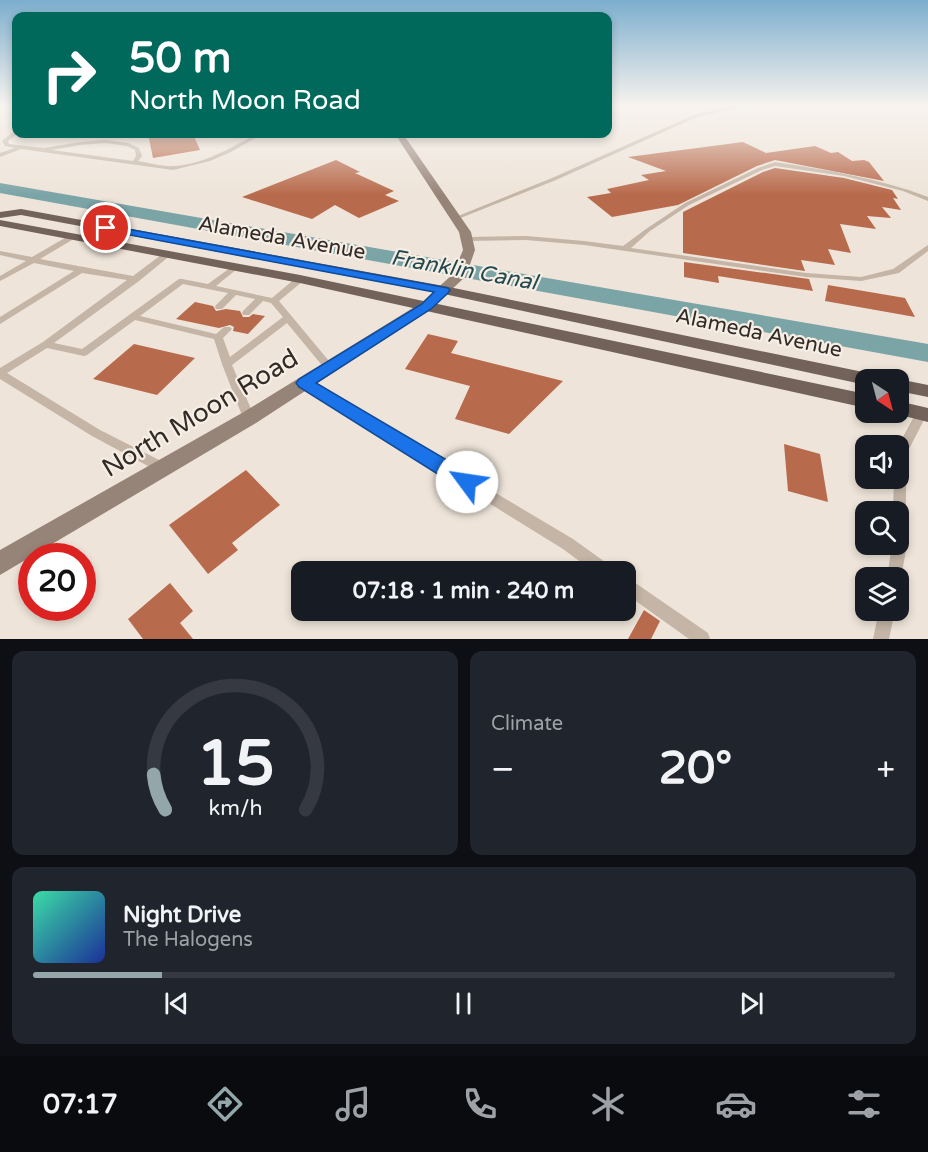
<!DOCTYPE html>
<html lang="en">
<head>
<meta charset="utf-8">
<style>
	body { margin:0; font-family:"Varela Round",sans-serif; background:#20242c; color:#f1f3f6; height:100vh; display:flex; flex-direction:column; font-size:22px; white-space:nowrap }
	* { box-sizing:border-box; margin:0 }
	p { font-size:20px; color:#9ea1a6 }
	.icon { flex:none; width:33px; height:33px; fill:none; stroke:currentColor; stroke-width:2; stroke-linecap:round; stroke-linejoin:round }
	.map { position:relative; height:639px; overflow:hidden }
	.sheet { display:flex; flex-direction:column; gap:12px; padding:12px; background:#0d0f14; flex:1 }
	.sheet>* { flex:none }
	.top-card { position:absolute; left:12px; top:12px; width:600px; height:126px; border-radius:12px; box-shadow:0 3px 9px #0003; background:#00695c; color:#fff; overflow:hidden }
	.needle { width:39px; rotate:144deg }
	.tools { position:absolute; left:855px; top:369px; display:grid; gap:12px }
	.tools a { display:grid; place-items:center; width:54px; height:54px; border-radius:12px; background:#171b24; box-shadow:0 3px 9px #0003; font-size:30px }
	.speed { position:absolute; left:18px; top:543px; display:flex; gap:12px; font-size:30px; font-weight:700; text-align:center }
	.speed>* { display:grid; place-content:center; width:78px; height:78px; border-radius:50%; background:#171b24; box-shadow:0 3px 9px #0003; line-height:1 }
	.speed .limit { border:9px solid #d22; background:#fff; color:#111 }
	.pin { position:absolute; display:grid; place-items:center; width:51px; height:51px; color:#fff; margin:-26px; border:3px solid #fff; border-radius:50%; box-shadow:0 2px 6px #0007 }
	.me { position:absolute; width:66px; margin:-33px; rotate:301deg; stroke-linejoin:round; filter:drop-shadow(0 0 4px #0008) }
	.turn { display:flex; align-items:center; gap:21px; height:126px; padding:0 18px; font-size:27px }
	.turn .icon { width:78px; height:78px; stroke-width:2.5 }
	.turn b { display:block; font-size:42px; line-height:51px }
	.big { font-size:45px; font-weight:700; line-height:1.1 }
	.sheet .widget { flex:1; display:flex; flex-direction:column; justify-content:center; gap:9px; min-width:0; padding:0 21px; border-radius:12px; background:#20242c }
	.sheet .dial { align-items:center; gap:0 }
	.dial svg { height:156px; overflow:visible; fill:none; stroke:#363941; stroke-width:7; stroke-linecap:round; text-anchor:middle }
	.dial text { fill:#f1f3f6; stroke:none }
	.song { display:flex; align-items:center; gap:18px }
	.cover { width:72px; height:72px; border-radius:9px; background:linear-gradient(135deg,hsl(160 70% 55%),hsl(230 70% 35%)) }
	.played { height:6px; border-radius:3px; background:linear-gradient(90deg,#93a6aa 15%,#363941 15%) }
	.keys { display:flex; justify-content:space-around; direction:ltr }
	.heat { display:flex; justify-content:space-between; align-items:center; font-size:33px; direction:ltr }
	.sheet .tiles { flex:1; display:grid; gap:12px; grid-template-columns:1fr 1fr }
	.widget:last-child { grid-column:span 2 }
	.trip { position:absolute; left:291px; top:561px; width:345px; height:60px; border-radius:12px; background:#171b24; box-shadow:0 3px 9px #0003; font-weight:700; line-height:60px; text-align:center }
	.tab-bar { display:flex; height:96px; justify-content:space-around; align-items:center; background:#090b0e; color:#9ea1a6 }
	.tab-bar .icon { width:42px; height:42px }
	.tab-bar .on { color:#93a6aa }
	.tab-bar b { font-size:27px; color:#f1f3f6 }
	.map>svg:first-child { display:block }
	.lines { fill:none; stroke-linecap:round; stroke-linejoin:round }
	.canal { fill:#7ba4a7; fill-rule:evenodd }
	.building { fill:#b86a4c }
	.lane { fill:#c4b5a6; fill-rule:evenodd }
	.secondary { fill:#978478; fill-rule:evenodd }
	.primary { fill:#726259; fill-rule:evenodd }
	.route { fill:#1a73e8; stroke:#114b97; stroke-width:1.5 }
	.labels { text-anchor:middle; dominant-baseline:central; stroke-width:4.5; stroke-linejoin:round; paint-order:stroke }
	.street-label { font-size:21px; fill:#312a26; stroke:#f6eee4 }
	.water-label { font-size:22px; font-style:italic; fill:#21494e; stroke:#f6eee4 }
	.near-street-label { font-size:26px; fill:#312a26; stroke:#f6eee4 }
</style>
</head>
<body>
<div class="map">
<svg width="928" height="639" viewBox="0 0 928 639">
	<rect width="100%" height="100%" fill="#eee4d9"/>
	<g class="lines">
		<path class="canal" d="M 0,183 L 928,344 L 928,362 L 0,193 Z"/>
	</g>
	<path class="building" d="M 148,134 L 193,134 L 200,150 L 153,158 Z
		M 743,142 L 766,153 L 815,146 L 831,153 L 838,152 L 852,161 L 864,160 L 869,162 L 884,181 L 775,160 L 757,166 L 678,205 L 612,217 L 587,197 L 611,193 L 607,189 L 649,180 L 641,175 L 666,171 L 628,157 Z
		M 336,160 L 360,172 L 355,173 L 394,191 L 385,195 L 399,201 L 359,218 L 335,205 L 312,219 L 242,197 Z
		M 775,168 L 844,178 L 892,190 L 898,199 L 893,198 L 901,210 L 882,207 L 891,218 L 867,216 L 876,229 L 840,224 L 851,253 L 828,249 L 835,265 L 801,260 L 805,271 L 683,253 L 683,212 L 763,172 Z
		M 684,262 L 809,279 L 813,291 L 718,276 L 719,283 L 684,277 Z
		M 828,285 L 905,298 L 915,317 L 825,301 Z
		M 195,302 L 213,306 L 216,311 L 226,309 L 240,311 L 243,317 L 249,317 L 253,314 L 265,316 L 248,334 L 233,331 L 234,327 L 230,325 L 219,328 L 176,319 Z
		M 428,334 L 458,341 L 451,353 L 563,381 L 509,434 L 455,419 L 470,386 L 405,369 Z
		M 134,344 L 195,358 L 157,395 L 93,379 Z
		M 784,444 L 820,454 L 828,502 L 788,491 Z
		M 246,470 L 280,505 L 232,543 L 238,550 L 208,574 L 169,525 Z
		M 170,583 L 193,611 L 180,623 L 193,639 L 143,639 L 128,619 Z
		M 644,610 L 660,621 L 651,639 L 628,639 Z"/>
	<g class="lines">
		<path class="lane" d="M 741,105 L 751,105 L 697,117 L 556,180 L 458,219 L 456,220 L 453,218 L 552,178 L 694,115 Z
			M 14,131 L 16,131 L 17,134 L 8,141 L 9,144 L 44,148 L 80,142 L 105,140 L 128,143 L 139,148 L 142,156 L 138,161 C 150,163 163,167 175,166 C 205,164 232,147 257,134 L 262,134 L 231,152 L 210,161 L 173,170 L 21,149 L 0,157 L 0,153 L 15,148 L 5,146 L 2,141 ZM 105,143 L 127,146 L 135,150 L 136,156 L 133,161 L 52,150 L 80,145 Z
			M 775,162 C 827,170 879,178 928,197 L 928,201 L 903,191 L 844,176 L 775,166 L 762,170 L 689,205 L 650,231 L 631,248 L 806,273 L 861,277 L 893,269 L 928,245 L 928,251 L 899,273 L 861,281 L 806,277 L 584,245 L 526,240 L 468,241 L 464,239 L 468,237 L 526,236 L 584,241 L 623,246 L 646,229 L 685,203 L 758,168 Z
			M 70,235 L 73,235 L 77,237 L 40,259 L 133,276 L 165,252 L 168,252 L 172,254 L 139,281 L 54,343 L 82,349 L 179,279 L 182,279 L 208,284 L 234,265 L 238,267 L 237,269 L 216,286 L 272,298 L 297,277 L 303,277 L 304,279 L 303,281 L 279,301 L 334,367 L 333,369 L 325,369 L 287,323 L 232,365 L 255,418 L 253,421 L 249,422 L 245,421 L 243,418 L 222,364 L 214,339 L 135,320 L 87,355 L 84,356 L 47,348 L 7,373 L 100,430 L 167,464 L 169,468 L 167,472 L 163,473 L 159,472 L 92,436 L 0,379 L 0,368 L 43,342 L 127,280 L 82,273 L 0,324 L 0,317 L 74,271 L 34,263 L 0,281 L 0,276 L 26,261 L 0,255 L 0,251 L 32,257 ZM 183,284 L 228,293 L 216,305 L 215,307 L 216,309 L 222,309 L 236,295 L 255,299 L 243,311 L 242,313 L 243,315 L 249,315 L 263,301 L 271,303 L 283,317 L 230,357 L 223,338 L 232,329 L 230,327 L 224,327 L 216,334 L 140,316 Z
			M 304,379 L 573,539 L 612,567 L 614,572 L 594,572 L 563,549 L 300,386 L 299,383 L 300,380 Z
			M 921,410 L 925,411 L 927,414 L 906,455 L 906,550 L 901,578 L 898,583 L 898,578 L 887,578 L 892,544 L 898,544 L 898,512 L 893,512 L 894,478 L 898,478 L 898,446 L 917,411 Z
			M 626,578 L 631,580 L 708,633 L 710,639 L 689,639 L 626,594 Z
			M 879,610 L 895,610 L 889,639 L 873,639 Z"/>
		<path class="secondary" d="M 395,134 L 403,134 L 471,232 L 475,250 L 466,276 L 431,309 L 256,423 L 0,575 L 0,550 L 242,413 L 421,303 L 453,274 L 463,250 L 459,232 Z"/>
		<path class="primary" d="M 21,209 L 444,286 L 873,374 L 879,376 L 881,380 L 866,380 L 866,385 L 444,294 L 21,215 L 0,218 L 0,212 Z
			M 0,220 L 300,275 L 866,394 L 866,408 L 300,283 L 0,226 Z
			M 898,379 L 928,385 L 928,397 L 898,391 L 898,380 L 895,380 Z
			M 898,401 L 928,408 L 928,422 L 892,413 L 898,412 Z"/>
	</g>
	<linearGradient id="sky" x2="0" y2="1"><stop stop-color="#7caece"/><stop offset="0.54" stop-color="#f7f3ee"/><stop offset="1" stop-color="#f7f3ee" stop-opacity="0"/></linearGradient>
	<rect width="928" height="195" fill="url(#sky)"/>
	<path class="route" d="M 106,225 L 448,288 L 450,290 L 448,293 L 431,309 L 316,383 L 474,476 L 476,482 L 474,488 L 467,490 L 460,488 L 299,387 L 296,383 L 299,379 L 422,304 L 434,292 L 103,230 L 103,226 Z"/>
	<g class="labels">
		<g class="street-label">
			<text transform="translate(282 238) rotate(10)">Alameda Avenue</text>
			<text transform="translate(759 333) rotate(12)">Alameda Avenue</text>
		</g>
		<g class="water-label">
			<text transform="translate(464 270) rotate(10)">Franklin Canal</text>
		</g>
		<g class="near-street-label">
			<text transform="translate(200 413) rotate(-31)">North Moon Road</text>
		</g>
	</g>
</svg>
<div class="tools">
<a><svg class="needle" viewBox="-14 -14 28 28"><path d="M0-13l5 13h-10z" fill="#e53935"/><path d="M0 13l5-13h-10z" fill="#9ea1a6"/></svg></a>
<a><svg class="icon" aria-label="sound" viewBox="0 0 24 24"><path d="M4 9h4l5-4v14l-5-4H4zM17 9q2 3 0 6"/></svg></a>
<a><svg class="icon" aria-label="search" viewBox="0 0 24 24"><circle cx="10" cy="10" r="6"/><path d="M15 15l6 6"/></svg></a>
<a><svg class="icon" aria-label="layers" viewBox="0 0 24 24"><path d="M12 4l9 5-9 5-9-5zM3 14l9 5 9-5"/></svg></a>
</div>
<div class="speed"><div class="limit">20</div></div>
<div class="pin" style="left:106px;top:228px;background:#d93025"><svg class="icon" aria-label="arrive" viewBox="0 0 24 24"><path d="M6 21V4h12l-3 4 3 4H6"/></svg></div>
<svg class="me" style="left:467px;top:482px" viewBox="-20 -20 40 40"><circle r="19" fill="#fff"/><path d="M0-13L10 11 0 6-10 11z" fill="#1a73e8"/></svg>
<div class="trip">07:18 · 1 min · 240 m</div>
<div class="top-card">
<div class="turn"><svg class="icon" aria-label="right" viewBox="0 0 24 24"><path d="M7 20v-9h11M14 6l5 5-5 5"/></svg><div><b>50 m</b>North Moon Road</div></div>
</div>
</div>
<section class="sheet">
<div class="tiles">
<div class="widget dial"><svg viewBox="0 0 100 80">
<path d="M14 69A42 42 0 1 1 86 69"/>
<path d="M14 69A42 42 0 0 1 8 51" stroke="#93a6aa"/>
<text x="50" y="56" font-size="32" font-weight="700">15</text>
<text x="50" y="72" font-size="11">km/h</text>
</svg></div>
<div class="widget"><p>Climate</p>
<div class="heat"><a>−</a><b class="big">20°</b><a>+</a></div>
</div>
<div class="widget">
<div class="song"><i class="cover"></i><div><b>Night Drive</b><p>The Halogens</p></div></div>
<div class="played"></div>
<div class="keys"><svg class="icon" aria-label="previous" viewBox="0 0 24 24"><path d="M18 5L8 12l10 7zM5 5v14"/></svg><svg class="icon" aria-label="pause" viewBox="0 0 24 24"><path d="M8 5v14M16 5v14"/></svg><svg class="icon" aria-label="next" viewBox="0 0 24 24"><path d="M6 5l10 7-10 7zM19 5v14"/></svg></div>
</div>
</div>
</section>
<nav class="tab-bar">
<b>07:17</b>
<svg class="icon on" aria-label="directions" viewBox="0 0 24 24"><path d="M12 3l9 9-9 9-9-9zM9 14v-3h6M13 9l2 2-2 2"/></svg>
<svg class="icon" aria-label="music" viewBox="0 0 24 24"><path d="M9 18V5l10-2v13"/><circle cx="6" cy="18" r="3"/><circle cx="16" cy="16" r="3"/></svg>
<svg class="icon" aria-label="phone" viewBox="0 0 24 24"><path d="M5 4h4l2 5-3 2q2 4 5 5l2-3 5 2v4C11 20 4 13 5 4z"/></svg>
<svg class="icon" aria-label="climate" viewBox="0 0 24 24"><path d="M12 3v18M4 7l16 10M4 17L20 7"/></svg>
<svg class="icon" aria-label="car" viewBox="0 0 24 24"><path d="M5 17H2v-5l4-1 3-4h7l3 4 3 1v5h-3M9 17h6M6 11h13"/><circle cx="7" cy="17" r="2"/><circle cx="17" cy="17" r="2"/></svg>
<svg class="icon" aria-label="filters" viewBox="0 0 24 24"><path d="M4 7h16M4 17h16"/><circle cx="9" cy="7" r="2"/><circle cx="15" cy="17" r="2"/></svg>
</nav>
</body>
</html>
